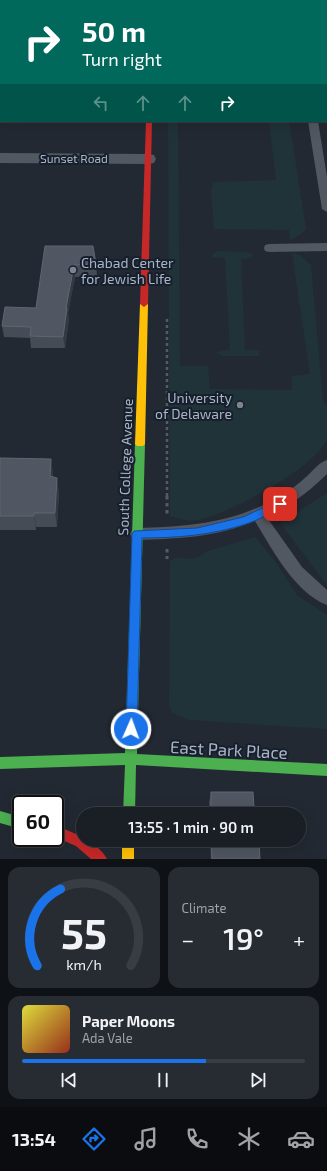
<!DOCTYPE html>
<html lang="en">
<head>
<meta charset="utf-8">
<style>
	body { margin:0; font-family:"Exo 2",sans-serif; background:#272c32; color:#f1f3f6; height:100vh; display:flex; flex-direction:column; font-size:15px; white-space:nowrap }
	* { box-sizing:border-box; margin:0 }
	p { font-size:13px; color:#9fa2a7 }
	.icon { flex:none; width:22px; height:22px; fill:none; stroke:currentColor; stroke-width:2; stroke-linecap:round; stroke-linejoin:round }
	.map { position:relative; height:859px; overflow:hidden }
	.side { display:flex; flex-direction:column; gap:8px; padding:8px; background:#0e1115; flex:1 }
	.side>* { flex:none }
	.banner { position:absolute; left:0px; top:0px; width:327px; height:122px; box-shadow:0 4px 16px #0002,0 0 0 1px #383d43; background:#00695c; color:#fff; overflow:hidden }
	.speed { position:absolute; left:12px; top:795px; display:flex; gap:8px; font-size:20px; font-weight:700; text-align:center }
	.speed>* { display:grid; place-content:center; width:52px; height:52px; border-radius:50%; background:#1a1f26; box-shadow:0 4px 16px #0002,0 0 0 1px #383d43; line-height:1 }
	.speed .limit { border:2px solid #111; border-radius:6px; background:#fff; color:#111 }
	.pin { position:absolute; display:grid; place-items:center; width:34px; height:34px; color:#fff; margin:-17px; border-radius:8px; box-shadow:0 2px 6px #0006 }
	.me { position:absolute; width:44px; margin:-22px; rotate:2deg; stroke-linejoin:round; filter:drop-shadow(0 0 3px #0008) }
	.turn { display:flex; align-items:center; gap:14px; height:84px; padding:0 16px; font-size:18px }
	.turn .icon { width:52px; height:52px; stroke-width:2.5 }
	.turn b { display:block; font-size:28px; line-height:34px }
	.lanes { display:flex; align-items:center; height:38px; padding:0 16px; background:#0003; justify-content:center; gap:20px; direction:ltr }
	.lanes .off { opacity:.35 }
	.big { font-size:30px; font-weight:600; line-height:1.1 }
	.side .tile { flex:1; display:flex; flex-direction:column; justify-content:center; gap:6px; min-width:0; padding:0 14px; border-radius:12px; background:#272c32 }
	.side .dial { align-items:center; gap:0 }
	.dial svg { height:104px; overflow:visible; fill:none; stroke:#383d43; stroke-width:7; stroke-linecap:round; text-anchor:middle }
	.dial text { fill:#f1f3f6; stroke:none }
	.song { display:flex; align-items:center; gap:12px }
	.cover { width:48px; height:48px; border-radius:6px; background:linear-gradient(135deg,hsl(60 70% 55%),hsl(10 70% 35%)) }
	.played { height:4px; border-radius:2px; background:linear-gradient(90deg,#1a73e8 65%,#383d43 65%) }
	.keys { display:flex; justify-content:space-around; direction:ltr }
	.heat { display:flex; justify-content:space-between; align-items:center; font-size:22px; direction:ltr }
	.side .tiles { flex:1; display:grid; gap:8px; grid-template-columns:1fr 1fr }
	.tile:last-child { grid-column:span 2 }
	.trip { position:absolute; left:76px; top:807px; width:230px; height:40px; border-radius:20px; background:#1a1f26; box-shadow:0 4px 16px #0002,0 0 0 1px #383d43; font-weight:600; line-height:40px; text-align:center }
	.tab-bar { display:flex; height:64px; justify-content:space-around; align-items:center; background:#0a0c0f; color:#9fa2a7 }
	.tab-bar .icon { width:28px; height:28px }
	.tab-bar .on { color:#1a73e8 }
	.tab-bar b { font-size:18px; color:#f1f3f6 }
	.map>svg:first-child { display:block }
	.green { fill:#203338 }
	.lines { fill:none; stroke-linecap:round; stroke-linejoin:round }
	.path-far1 { stroke:#545b62; stroke-width:2.5; stroke-dasharray:3 3; stroke-linecap:butt }
	.path { stroke:#545b62; stroke-width:3; stroke-dasharray:3.5 3.5; stroke-linecap:butt }
	.lane { fill:#525861; fill-rule:evenodd }
	.street { fill:#525861; fill-rule:evenodd }
	.fast { fill:#4caf50; fill-rule:evenodd }
	.slow { fill:#ffc107; fill-rule:evenodd }
	.jam { fill:#c62828; fill-rule:evenodd }
	.wall { fill:#464c55 }
	.shaded-wall { fill:#333942 }
	.building { fill:#505762; stroke:#5e6671 }
	.route { fill:#1a73e8; stroke:#114b97 }
	.poi-dot { fill:#7b8392; stroke:#161f2c; stroke-width:1.5 }
	.labels { text-anchor:middle; dominant-baseline:central; stroke-width:4; stroke-linejoin:round; paint-order:stroke }
	.far-street-label { font-size:12px; fill:#aab4c6; stroke:#161f2c }
	.poi-label { font-size:14px; fill:#aab4c6; stroke:#161f2c; text-anchor:start }
	.street-label { font-size:14px; fill:#aab4c6; stroke:#161f2c }
	.near-street-label { font-size:17px; fill:#aab4c6; stroke:#161f2c }
</style>
</head>
<body>
<div class="map">
<svg width="327" height="859" viewBox="0 0 327 859">
	<rect width="100%" height="100%" fill="#232932"/>
	<path class="green" d="M 168,121 L 178,121 L 180,366 L 208,366 L 210,389 L 292,390 L 292,376 L 310,374 L 292,253 L 300,255 L 311,265 L 323,402 L 327,405 C 327,414 327,432 327,439 C 317,467 225,516 197,520 C 187,522 178,518 170,516 Z
		M 269,121 L 289,121 L 306,229 L 300,235 L 290,240 L 289,230 L 214,229 L 211,191 L 213,182 L 276,180 Z
		M 217,251 L 245,252 L 252,254 L 251,258 L 241,259 L 245,350 L 260,350 L 259,356 L 222,356 L 216,352 L 230,350 L 225,258 L 212,257 L 213,254 Z
		M 327,493 L 327,585 L 280,523 Z
		M 255,537 L 275,561 L 297,595 L 327,615 L 327,729 L 189,720 L 172,713 L 169,706 L 170,561 L 178,557 L 187,559 L 196,558 L 208,551 Z"/>
	<g class="lines">
		<path class="path-far1" d="M 167,319 L 167,497"/>
		<path class="path" d="M 167,496 L 167,516
			M 167,549 L 167,559"/>
		<path class="lane" d="M 326,31 L 327,31 L 327,37 L 326,37 Z
			M 308,121 L 318,121 L 327,177 L 327,212 L 322,209 Z
			M 327,243 L 327,251 L 269,252 L 265,251 L 264,248 L 265,245 L 269,244 Z
			M 327,460 L 327,474 C 310,491 289,507 266,516 L 302,567 L 327,590 L 327,605 C 295,593 272,549 255,521 C 218,537 177,539 137,540 L 132,538 L 130,534 L 132,530 L 137,528 C 187,527 238,523 281,495 C 290,490 299,484 306,477 C 313,471 318,463 327,460 Z"/>
		<path class="street" d="M 0,17 L 1,17 L 1,25 L 0,25 Z
			M 0,153 L 148,154 L 154,155 L 156,159 L 154,163 L 148,164 L 0,163 Z"/>
		<path class="fast" d="M 149,0 L 155,0 L 155,1 L 149,1 Z
			M 140,440 L 143,442 L 145,444 L 137,754 L 327,764 L 327,776 L 136,765 L 135,814 L 123,814 L 125,765 L 0,769 L 0,757 L 125,753 L 135,444 L 137,442 Z
			M 0,811 L 21,817 L 21,829 L 0,823 Z"/>
		<path class="slow" d="M 144,301 L 148,304 L 145,444 L 143,446 L 137,446 L 135,444 L 140,304 Z
			M 122,840 L 134,840 L 134,859 L 122,859 Z"/>
		<path class="jam" d="M 146,121 L 152,121 L 148,304 L 144,307 L 140,304 Z
			M 55,825 L 83,837 L 83,840 C 91,840 104,852 107,859 L 91,859 L 76,846 L 55,837 Z"/>
	</g>
	<path class="wall" d="M 15,0 L 119,0 L 119,1 L 15,1 Z
		M 200,0 L 320,0 L 320,1 L 200,1 Z
		M 45,246 L 96,264 L 97,276 L 75,277 L 68,313 L 69,320 L 65,348 L 31,348 L 30,338 L 4,337 L 2,326 L 36,308 Z
		M 0,458 L 51,459 L 53,476 L 59,491 L 57,527 L 36,527 L 36,530 L 0,530 Z
		M 211,792 L 254,807 L 258,814 L 210,814 L 209,803 Z
		M 210,840 L 259,840 L 260,859 L 211,859 Z"/>
	<path class="shaded-wall" d="M 74,265 L 75,277 L 68,313 L 69,320 L 65,348 L 63,337 L 66,308 Z
		M 51,459 L 53,473 L 52,489 L 50,476 Z
		M 57,478 L 59,491 L 57,527 L 55,513 Z
		M 34,513 L 36,527 L 36,530 L 34,516 Z"/>
	<path class="building" d="M 47,0 L 110,0 L 110,1 L 47,1 Z
		M 203,0 L 290,0 L 291,1 L 203,1 Z
		M 45,246 L 93,246 L 96,264 L 74,265 L 66,308 L 67,308 L 63,337 L 30,336 L 31,327 L 2,326 L 5,307 L 36,308 Z
		M 0,458 L 51,459 L 50,476 L 57,478 L 55,513 L 34,513 L 34,516 L 0,516 Z
		M 211,792 L 253,792 L 254,807 L 257,807 L 258,814 L 211,814 Z
		M 211,840 L 259,840 L 260,859 L 212,859 Z"/>
	<path class="route" d="M 280,500 L 283,501 L 284,504 L 283,507 C 271,513 259,520 246,524 C 213,535 177,538 142,538 L 137,729 L 135,733 L 131,735 L 127,733 L 126,729 L 132,534 L 134,531 L 197,528 L 243,517 Z"/>
	<g class="poi-dot">
		<circle cx="73" cy="270" r="4"/>
		<circle cx="240" cy="405" r="4"/>
	</g>
	<g class="labels">
		<g class="far-street-label">
			<text x="74" y="158">Sunset Road</text>
		</g>
		<g class="poi-label">
			<text x="81" y="262">Chabad Center<tspan x="81" dy="16">for Jewish Life</tspan></text>
			<text x="232" y="397" text-anchor="end">University<tspan x="232" dy="16">of Delaware</tspan></text>
		</g>
		<g class="street-label">
			<text transform="translate(125 467) rotate(-88)">South College Avenue</text>
		</g>
		<g class="near-street-label">
			<text transform="translate(229 749) rotate(3)">East Park Place</text>
		</g>
	</g>
</svg>
<div class="speed"><div class="limit">60</div></div>
<div class="pin" style="left:280px;top:504px;background:#d93025"><svg class="icon" aria-label="arrive" viewBox="0 0 24 24"><path d="M6 21V4h12l-3 4 3 4H6"/></svg></div>
<svg class="me" style="left:131px;top:729px" viewBox="-20 -20 40 40"><circle r="17" fill="#1a73e8" stroke="#fff" stroke-width="3"/><path d="M0-11L8 9 0 5-8 9z" fill="#fff"/></svg>
<div class="trip">13:55 · 1 min · 90 m</div>
<div class="banner">
<div class="turn"><svg class="icon" aria-label="right" viewBox="0 0 24 24"><path d="M7 20v-9h11M14 6l5 5-5 5"/></svg><div><b>50 m</b>Turn right</div></div>
<div class="lanes"><svg class="icon off" aria-label="left" viewBox="0 0 24 24"><path d="M17 20v-9H6M10 6l-5 5 5 5"/></svg><svg class="icon off" aria-label="ahead" viewBox="0 0 24 24"><path d="M12 20V5M6 11l6-6 6 6"/></svg><svg class="icon off" aria-label="ahead" viewBox="0 0 24 24"><path d="M12 20V5M6 11l6-6 6 6"/></svg><svg class="icon" aria-label="right" viewBox="0 0 24 24"><path d="M7 20v-9h11M14 6l5 5-5 5"/></svg></div>
</div>
</div>
<section class="side">
<div class="tiles">
<div class="tile dial"><svg viewBox="0 0 100 80">
<path d="M14 69A42 42 0 1 1 86 69"/>
<path d="M14 69A42 42 0 0 1 32 10" stroke="#1a73e8"/>
<text x="50" y="56" font-size="32" font-weight="700">55</text>
<text x="50" y="72" font-size="11">km/h</text>
</svg></div>
<div class="tile"><p>Climate</p>
<div class="heat"><a>−</a><b class="big">19°</b><a>+</a></div>
</div>
<div class="tile">
<div class="song"><i class="cover"></i><div><b>Paper Moons</b><p>Ada Vale</p></div></div>
<div class="played"></div>
<div class="keys"><svg class="icon" aria-label="previous" viewBox="0 0 24 24"><path d="M18 5L8 12l10 7zM5 5v14"/></svg><svg class="icon" aria-label="pause" viewBox="0 0 24 24"><path d="M8 5v14M16 5v14"/></svg><svg class="icon" aria-label="next" viewBox="0 0 24 24"><path d="M6 5l10 7-10 7zM19 5v14"/></svg></div>
</div>
</div>
</section>
<nav class="tab-bar">
<b>13:54</b>
<svg class="icon on" aria-label="directions" viewBox="0 0 24 24"><path d="M12 3l9 9-9 9-9-9zM9 14v-3h6M13 9l2 2-2 2"/></svg>
<svg class="icon" aria-label="music" viewBox="0 0 24 24"><path d="M9 18V5l10-2v13"/><circle cx="6" cy="18" r="3"/><circle cx="16" cy="16" r="3"/></svg>
<svg class="icon" aria-label="phone" viewBox="0 0 24 24"><path d="M5 4h4l2 5-3 2q2 4 5 5l2-3 5 2v4C11 20 4 13 5 4z"/></svg>
<svg class="icon" aria-label="climate" viewBox="0 0 24 24"><path d="M12 3v18M4 7l16 10M4 17L20 7"/></svg>
<svg class="icon" aria-label="car" viewBox="0 0 24 24"><path d="M5 17H2v-5l4-1 3-4h7l3 4 3 1v5h-3M9 17h6M6 11h13"/><circle cx="7" cy="17" r="2"/><circle cx="17" cy="17" r="2"/></svg>
</nav>
</body>
</html>
